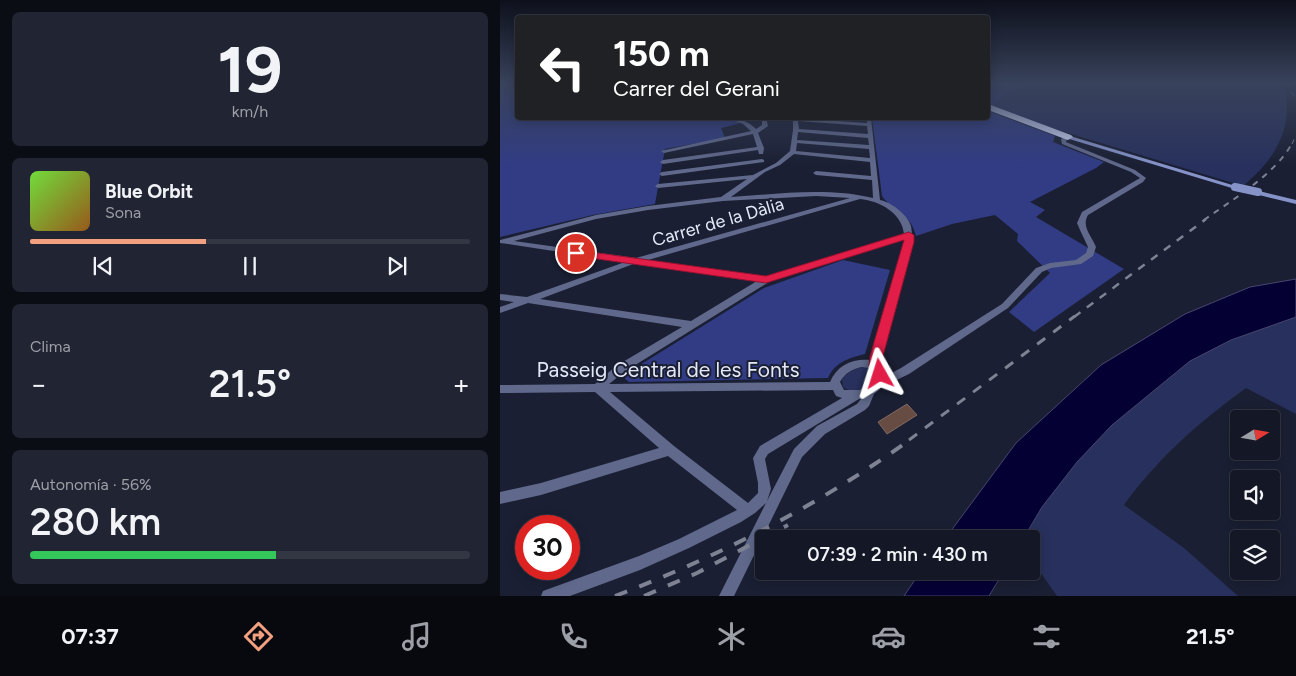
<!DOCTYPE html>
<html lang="es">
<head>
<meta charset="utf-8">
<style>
	body { margin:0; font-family:Figtree,sans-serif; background:#212432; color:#f1f3f6; height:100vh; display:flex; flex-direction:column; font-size:19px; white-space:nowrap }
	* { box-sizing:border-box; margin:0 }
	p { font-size:16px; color:#9d9fa7 }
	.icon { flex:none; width:28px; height:28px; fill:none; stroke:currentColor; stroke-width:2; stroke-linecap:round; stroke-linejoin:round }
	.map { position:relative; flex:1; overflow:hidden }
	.drawer { display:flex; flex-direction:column; gap:12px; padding:12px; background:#0b0d15; width:500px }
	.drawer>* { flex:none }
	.guide { position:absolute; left:15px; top:15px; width:475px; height:105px; border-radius:5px; box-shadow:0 2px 12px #0003,0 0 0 1px #333643; background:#202124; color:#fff; overflow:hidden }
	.needle { width:32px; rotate:79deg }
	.buttons { position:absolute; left:730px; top:410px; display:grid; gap:10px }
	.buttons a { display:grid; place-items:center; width:50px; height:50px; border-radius:5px; background:#141726; box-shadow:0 2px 12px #0003,0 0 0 1px #333643; font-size:25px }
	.speed { position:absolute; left:15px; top:515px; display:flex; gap:10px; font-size:25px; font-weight:700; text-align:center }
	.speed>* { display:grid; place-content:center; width:65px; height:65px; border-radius:50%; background:#141726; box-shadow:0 2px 12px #0003,0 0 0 1px #333643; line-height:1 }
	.speed .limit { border:8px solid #d22; background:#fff; color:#111 }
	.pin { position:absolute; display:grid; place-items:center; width:42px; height:42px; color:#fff; margin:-21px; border:2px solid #fff; border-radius:50%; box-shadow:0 1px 5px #0007 }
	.me { position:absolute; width:55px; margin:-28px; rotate:354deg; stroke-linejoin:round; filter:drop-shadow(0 0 4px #0008) }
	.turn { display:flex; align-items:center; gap:18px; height:105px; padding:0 15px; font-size:22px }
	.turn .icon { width:65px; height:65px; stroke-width:2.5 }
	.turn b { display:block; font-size:35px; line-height:42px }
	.big { font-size:38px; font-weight:600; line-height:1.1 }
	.drawer .tile { flex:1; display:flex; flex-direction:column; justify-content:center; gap:8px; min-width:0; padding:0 18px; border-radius:8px; background:#212432 }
	.drawer .dial { align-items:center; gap:0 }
	.dial b { font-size:65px; line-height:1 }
	.song { display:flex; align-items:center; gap:15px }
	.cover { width:60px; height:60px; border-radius:8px; background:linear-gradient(135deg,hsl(100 70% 55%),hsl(30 70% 35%)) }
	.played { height:5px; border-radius:2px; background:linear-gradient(90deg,#f2a07f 40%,#333643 40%) }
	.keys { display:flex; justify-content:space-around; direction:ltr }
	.heat { display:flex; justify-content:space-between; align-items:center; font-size:28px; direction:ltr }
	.charge { height:8px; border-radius:4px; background:linear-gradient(90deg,#34c759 56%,#333643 0) }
	.trip { position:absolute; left:255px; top:530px; width:285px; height:50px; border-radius:5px; background:#141726; box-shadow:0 2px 12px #0003,0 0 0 1px #333643; font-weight:600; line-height:50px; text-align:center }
	.menu { display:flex; height:80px; justify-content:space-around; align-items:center; background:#08090f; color:#9d9fa7 }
	.menu .icon { width:35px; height:35px }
	.menu .current { color:#f2a07f }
	.menu b { font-size:22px; color:#f1f3f6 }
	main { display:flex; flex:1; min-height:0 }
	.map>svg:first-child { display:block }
	.green { fill:#28315d }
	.forest { fill:#313c84 }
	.water { fill:#050034; stroke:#48466e }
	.building { fill:#664c42; stroke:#83695e }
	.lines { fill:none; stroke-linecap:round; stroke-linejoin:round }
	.minor { fill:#60698b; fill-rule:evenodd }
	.secondary { fill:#8593c9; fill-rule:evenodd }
	.motorway { fill:#cad4f6; fill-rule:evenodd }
	.rail-far4 { stroke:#7e8293; stroke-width:1; stroke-dasharray:5 5; stroke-linecap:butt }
	.rail-far3 { stroke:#7e8293; stroke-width:2; stroke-dasharray:6 6; stroke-linecap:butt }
	.rail-far2 { stroke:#7e8293; stroke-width:2.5; stroke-dasharray:8 8; stroke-linecap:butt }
	.rail-far1 { stroke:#7e8293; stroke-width:3; stroke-dasharray:10 10; stroke-linecap:butt }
	.rail { stroke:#7e8293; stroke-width:4; stroke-dasharray:13 13; stroke-linecap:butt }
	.secondary-bridge { stroke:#8593c9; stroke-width:8 }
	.route { fill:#e11d48; stroke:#92132f }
	.labels { text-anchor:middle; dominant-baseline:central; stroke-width:4; stroke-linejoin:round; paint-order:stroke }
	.street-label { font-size:18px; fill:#e4e8f6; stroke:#1a1f33 }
	.near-street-label { font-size:21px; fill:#e4e8f6; stroke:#1a1f33 }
</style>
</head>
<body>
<main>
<section class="drawer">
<div class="tile dial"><b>19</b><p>km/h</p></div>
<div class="tile">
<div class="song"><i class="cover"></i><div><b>Blue Orbit</b><p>Sona</p></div></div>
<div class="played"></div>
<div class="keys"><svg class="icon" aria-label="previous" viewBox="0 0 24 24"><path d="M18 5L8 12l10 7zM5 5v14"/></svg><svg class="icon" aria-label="pause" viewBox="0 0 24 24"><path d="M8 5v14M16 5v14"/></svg><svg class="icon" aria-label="next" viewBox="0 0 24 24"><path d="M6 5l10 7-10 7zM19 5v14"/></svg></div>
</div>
<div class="tile"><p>Clima</p>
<div class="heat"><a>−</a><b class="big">21.5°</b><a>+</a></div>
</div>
<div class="tile"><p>Autonomía · 56%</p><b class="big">280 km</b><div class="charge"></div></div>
</section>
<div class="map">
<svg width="796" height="596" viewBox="0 0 796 596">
	<rect width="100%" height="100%" fill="#1a1f33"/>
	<path class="green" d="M 527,83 L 783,83 C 796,126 775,160 743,186 L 545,126 L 495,107 L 498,98 L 518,89 Z
		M 796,317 L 796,414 L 746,388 C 699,422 658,458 624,505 L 684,548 L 738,596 L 557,596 L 531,559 L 531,539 L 523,539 L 542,507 L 577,462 L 612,425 L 690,361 L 731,340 Z
		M 366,367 L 374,372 C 375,388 354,396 343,387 L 342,379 C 348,371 357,367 366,367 Z"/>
	<path class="forest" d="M 0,83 L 17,83 L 18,118 L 226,118 L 241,123 L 221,128 L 225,138 L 165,149 L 155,204 L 93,215 L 0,237 Z
		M 488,83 L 527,83 L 518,89 L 498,98 L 495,107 L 488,104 Z
		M 488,111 L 555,136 L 553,142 L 604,162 L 596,168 L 530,202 L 545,210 L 536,217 L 624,269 L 534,332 L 509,312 L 550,273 L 517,241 L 518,234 L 495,215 L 452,224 L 416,236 C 410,212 394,213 382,196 L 372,118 L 488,118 Z
		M 343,260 L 390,270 L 365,354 C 349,358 335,362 328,378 L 129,382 L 125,379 L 127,373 L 264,288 Z"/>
	<path class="water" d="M 796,279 L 796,317 L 731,340 L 690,361 L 612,425 L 577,462 L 542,507 L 523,539 L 445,539 L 516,443 L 601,365 L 685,314 L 750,287 Z
		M 421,571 L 504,571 L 489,596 L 404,596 Z"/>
	<path class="building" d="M 407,404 L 417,415 L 387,434 L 378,422 Z"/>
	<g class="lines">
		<path class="minor" d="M 230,118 C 240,118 249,122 256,129 L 262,125 L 262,118 L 266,118 L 268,126 L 258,133 L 264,148 L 263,154 L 259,154 L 258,150 L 163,164 L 160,162 L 163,160 L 257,147 L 253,134 L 164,153 L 161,151 L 251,131 L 243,124 L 230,119 Z
			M 293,118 L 367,123 L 367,118 L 371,118 L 380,200 C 391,202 408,215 411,226 C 412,232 412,236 413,242 L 381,356 L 381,366 L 384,370 L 384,377 L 401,368 L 502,304 L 536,268 L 550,263 L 576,260 L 586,253 L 588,247 L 580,230 L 577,223 L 582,212 L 640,178 L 631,172 L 562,144 L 561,139 L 566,136 L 570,136 L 571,137 L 566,141 L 566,142 L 635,170 L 646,178 L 643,182 L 588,215 C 581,227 592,236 596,247 L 593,256 L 581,264 L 551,268 L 542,272 L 508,308 L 409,374 L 382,387 L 374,394 L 369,406 L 365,410 L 325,434 L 302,457 L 234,596 L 219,596 L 266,503 L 255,513 L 241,522 L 189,548 L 140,570 L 70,596 L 41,596 L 43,591 L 139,556 L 179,539 L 237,510 L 168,456 L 41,495 L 0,504 L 0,492 L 41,483 L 159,448 L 95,392 L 0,393 L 0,385 L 95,384 L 116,366 L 182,327 L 28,303 L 0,313 L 0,307 L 14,302 L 0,300 L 0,294 L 27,297 L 125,262 L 8,244 L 0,243 L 0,240 L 96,215 L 148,206 L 221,197 L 247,179 L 158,188 L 155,186 L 158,184 L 253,175 L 276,163 L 290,151 L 293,130 ZM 298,121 L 367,126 L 368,134 L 299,129 ZM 298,132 L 368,138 L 369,145 L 297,140 ZM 297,143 L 369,149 L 370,158 L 296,151 ZM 294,154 L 370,162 L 371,176 L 316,171 L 313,173 L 316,175 L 372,180 L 373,198 C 327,187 278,194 231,197 L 265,172 L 280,165 ZM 316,196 L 350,198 L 136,258 L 14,241 L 96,219 L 148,210 L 223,201 ZM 360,199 C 380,201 402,213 404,234 L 266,277 L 148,260 ZM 405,239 L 405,242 L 371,360 C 353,358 337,365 330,382 L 109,384 L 124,372 L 269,282 ZM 136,263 L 257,281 L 191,321 L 40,299 ZM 362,367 L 369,368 L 374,372 L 373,382 L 360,390 L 344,390 L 340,382 C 345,373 352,369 362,367 ZM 333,390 L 336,396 L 342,398 L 260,446 L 253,458 L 258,483 L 258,493 L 248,503 L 174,446 L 110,392 ZM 359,399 L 361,399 L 357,404 L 317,426 L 294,449 L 267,501 L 271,489 L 265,459 L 268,454 Z
			M 262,159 L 264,160 L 264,162 L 162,176 L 159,174 L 162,172 Z"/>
		<path class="secondary" d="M 566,136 L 570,136 L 739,187 L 735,189 L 566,138 Z
			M 755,190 L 796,200 L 796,204 L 755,194 Z"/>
		<path class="motorway" d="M 488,104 L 571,135 L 573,137 L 568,140 L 565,139 L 488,110 Z"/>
		<path class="rail-far4" d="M 787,83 L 796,100
			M 792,144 L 796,135"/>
		<path class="rail-far3" d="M 704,220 C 732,200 777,173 792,143"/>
		<path class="rail-far2" d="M 574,317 L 706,219"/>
		<path class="rail-far1" d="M 409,440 L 575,316"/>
		<path class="rail" d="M 115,596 C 220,556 319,505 411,439
			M 144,596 L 197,573 L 288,525"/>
		<path class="secondary-bridge" d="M 735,187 L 758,192"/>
	</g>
	<linearGradient id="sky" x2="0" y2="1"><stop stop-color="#0e111c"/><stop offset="0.5" stop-color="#38425b"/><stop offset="1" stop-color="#38425b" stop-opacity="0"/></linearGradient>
	<rect width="796" height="166" fill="url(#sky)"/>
	<path class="route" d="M 409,232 L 414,235 L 414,242 L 383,356 L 382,366 L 387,374 L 385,378 L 380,380 L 375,378 L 369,366 L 370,356 L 404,240 L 266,283 L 76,256 L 71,253 L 76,250 L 266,276 Z"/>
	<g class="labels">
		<g class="street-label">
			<text transform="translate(218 222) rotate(-16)">Carrer de la Dàlia</text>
		</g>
		<g class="near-street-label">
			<text x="168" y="369">Passeig Central de les Fonts</text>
		</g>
	</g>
</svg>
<div class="buttons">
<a><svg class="needle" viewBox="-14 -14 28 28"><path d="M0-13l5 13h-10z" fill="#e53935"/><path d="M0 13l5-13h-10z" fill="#9d9fa7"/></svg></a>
<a><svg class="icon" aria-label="sound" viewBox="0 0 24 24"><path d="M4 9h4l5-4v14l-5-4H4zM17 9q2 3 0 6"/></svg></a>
<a><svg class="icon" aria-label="layers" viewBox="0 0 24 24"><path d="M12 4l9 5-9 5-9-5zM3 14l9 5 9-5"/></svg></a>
</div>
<div class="speed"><div class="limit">30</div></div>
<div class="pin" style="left:76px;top:253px;background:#d93025"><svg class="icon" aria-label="arrive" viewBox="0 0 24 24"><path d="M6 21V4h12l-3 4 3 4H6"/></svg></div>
<svg class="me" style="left:380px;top:374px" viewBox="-20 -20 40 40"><path d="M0-17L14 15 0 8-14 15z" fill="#e11d48" stroke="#fff" stroke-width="4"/></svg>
<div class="trip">07:39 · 2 min · 430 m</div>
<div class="guide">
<div class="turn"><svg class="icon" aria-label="left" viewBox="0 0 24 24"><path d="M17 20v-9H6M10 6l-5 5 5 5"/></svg><div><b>150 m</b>Carrer del Gerani</div></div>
</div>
</div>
</main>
<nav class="menu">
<b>07:37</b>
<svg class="icon current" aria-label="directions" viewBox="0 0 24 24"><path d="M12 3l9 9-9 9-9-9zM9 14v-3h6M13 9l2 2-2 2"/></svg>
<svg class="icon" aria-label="music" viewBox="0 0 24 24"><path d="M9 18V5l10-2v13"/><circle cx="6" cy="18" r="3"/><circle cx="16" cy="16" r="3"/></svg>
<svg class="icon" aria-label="phone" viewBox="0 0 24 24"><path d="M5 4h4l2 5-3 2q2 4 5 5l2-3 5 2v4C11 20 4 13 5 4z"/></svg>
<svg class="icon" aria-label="climate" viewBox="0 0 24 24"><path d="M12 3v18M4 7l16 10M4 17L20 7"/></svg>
<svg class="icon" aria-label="car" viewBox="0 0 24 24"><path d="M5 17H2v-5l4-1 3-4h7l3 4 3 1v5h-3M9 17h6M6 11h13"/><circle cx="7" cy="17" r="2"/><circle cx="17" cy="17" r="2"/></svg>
<svg class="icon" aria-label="filters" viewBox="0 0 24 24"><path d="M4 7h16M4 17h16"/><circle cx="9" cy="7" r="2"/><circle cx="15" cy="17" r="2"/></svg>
<b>21.5°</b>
</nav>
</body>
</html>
